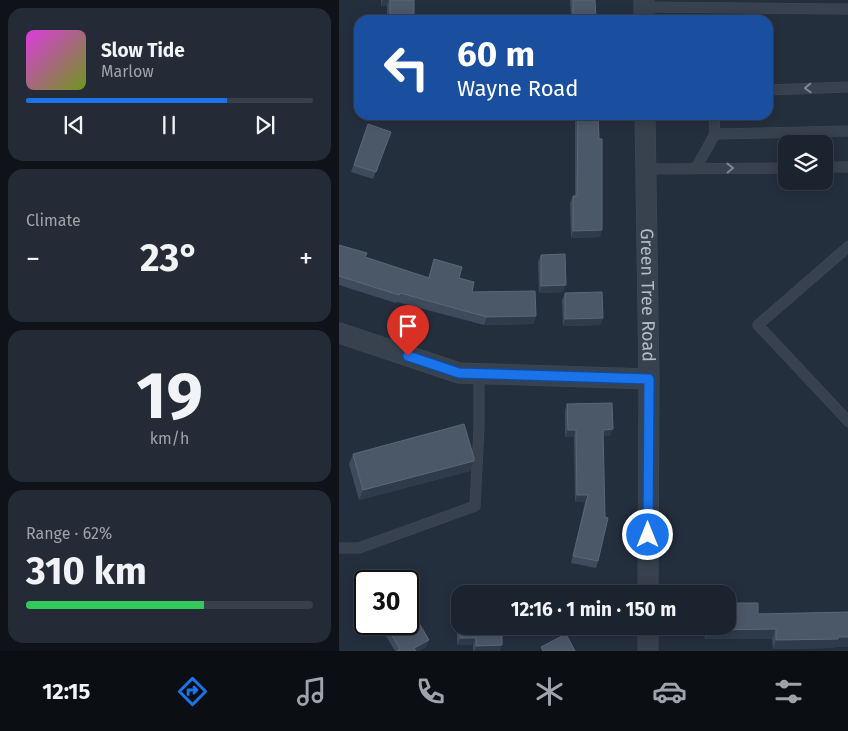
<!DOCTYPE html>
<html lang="en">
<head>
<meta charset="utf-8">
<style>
	body { margin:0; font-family:"Fira Sans",sans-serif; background:#242b36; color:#f1f3f6; height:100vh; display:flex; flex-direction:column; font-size:19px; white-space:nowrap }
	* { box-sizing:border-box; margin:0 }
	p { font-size:16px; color:#a0a4aa }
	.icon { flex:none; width:28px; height:28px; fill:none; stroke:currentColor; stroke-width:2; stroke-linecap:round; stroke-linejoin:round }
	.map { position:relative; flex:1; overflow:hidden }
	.side { display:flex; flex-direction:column; gap:8px; padding:8px; background:#0f1319; width:339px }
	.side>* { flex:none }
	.guide { position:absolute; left:15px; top:15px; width:419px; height:105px; border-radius:15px; box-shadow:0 2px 12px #0003,0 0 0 1px #39404a; background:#1a4fa0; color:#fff; overflow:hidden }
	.controls { position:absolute; left:439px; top:135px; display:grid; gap:10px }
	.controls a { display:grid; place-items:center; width:55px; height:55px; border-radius:10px; background:#1b232e; box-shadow:0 2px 12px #0003,0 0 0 1px #39404a; font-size:25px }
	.speed { position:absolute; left:15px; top:570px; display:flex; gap:10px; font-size:25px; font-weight:700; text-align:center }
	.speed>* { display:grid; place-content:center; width:65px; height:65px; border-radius:50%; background:#1b232e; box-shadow:0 2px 12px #0003,0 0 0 1px #39404a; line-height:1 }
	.speed .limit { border:2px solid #111; border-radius:8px; background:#fff; color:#111 }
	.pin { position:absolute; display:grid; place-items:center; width:42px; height:42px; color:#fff; margin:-51px -21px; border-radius:50% 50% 50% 0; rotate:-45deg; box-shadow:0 0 5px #0007 }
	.pin .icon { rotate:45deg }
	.me { position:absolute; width:55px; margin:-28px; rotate:0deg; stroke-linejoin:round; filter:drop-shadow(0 0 4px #0008) }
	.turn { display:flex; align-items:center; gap:18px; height:105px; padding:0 20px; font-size:22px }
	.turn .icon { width:65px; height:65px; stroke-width:2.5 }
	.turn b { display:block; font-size:35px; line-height:42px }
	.big { font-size:38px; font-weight:700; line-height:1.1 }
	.side .tile { flex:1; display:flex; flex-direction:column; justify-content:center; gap:8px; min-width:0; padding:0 18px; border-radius:15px; background:#242b36 }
	.side .dial { align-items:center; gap:0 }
	.dial b { font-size:65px; line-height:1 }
	.song { display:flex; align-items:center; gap:15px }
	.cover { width:60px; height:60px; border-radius:8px; background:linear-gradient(135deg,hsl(300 70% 55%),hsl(80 70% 35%)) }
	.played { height:5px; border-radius:2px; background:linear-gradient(90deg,#1a73e8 70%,#39404a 70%) }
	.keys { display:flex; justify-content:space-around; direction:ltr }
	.heat { display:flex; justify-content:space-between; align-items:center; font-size:28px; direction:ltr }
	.charge { height:8px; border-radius:4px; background:linear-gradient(90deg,#34c759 62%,#39404a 0) }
	.trip { position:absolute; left:112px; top:585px; width:285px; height:50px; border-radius:15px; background:#1b232e; box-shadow:0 2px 12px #0003,0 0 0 1px #39404a; font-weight:700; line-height:50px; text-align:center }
	.tab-bar { display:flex; height:80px; justify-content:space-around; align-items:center; background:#0b0e12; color:#a0a4aa }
	.tab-bar .icon { width:35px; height:35px }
	.tab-bar .active { color:#1a73e8 }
	.tab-bar b { font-size:22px; color:#f1f3f6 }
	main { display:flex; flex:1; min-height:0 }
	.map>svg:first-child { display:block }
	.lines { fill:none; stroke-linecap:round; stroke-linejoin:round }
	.lane-casing { stroke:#414a57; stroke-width:11 }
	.street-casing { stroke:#414a57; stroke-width:21 }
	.lane { stroke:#38414e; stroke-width:10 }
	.street { stroke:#38414e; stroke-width:20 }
	.wall { fill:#3f4b5c }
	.shaded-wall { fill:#2f3b4b }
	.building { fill:#4b5868; stroke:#5c6777 }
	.oneway { stroke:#7c8592 }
	.route-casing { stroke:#114b97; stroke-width:12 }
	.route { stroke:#1a73e8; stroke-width:9 }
	.labels { text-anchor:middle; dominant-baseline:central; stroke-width:5; stroke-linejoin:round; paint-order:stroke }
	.street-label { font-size:18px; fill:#b4bcc9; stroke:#1d2633 }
</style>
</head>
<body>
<main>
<section class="side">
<div class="tile">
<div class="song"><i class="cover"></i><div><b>Slow Tide</b><p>Marlow</p></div></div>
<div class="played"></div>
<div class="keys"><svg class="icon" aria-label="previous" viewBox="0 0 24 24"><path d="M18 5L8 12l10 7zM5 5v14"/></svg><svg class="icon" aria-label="pause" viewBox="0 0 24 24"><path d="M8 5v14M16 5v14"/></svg><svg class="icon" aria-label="next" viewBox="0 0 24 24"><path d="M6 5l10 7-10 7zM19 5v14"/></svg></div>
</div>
<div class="tile"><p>Climate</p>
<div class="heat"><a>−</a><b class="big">23°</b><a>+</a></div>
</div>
<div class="tile dial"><b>19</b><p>km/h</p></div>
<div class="tile"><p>Range · 62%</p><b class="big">310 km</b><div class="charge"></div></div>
</section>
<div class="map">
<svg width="510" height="651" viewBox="0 0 510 651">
	<rect width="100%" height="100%" fill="#242f3e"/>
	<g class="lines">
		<g class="lane-casing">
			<path id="lane" d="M 305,7 L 510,9
				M 429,90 L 510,87
				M 376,134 L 510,131
				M 485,167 L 510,167
				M 357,168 L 376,134 L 375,115
				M 307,169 L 448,168
				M 510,246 L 419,325 L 510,422
				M 0,548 L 20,548 L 136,506 L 140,428 L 140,374"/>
		</g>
		<g class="street-casing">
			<g id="street">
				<path d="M 305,0 L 305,20"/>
				<path id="s1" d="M 306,115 L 310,379 L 309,594"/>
				<path d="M 0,333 L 120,373 L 310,379"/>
				<path d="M 309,651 L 309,626"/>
			</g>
		</g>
		<use href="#lane" class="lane"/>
		<use href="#street" class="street"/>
	</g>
	<path class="wall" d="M 42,0 L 75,0 L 75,20 L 48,20 L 48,6 L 42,6 Z
		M 231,0 L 256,0 L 257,20 L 232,20 Z
		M 236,115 L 259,115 L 261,237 L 232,238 L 231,203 L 234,196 L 236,196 Z
		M 29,124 L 52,132 L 34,179 L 12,172 Z
		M 0,245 L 26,257 L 89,278 L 95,259 L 120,278 L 133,292 L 197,316 L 194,324 L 145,325 L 58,302 L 57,303 L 0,285 Z
		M 202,255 L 224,292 L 200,293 L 199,262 Z
		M 226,293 L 264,318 L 261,325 L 224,326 L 223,300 Z
		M 228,404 L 271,436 L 264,436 L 259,561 L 257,568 L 232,563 L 246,502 L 236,502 L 235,437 L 226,437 L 226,411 Z
		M 14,454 L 135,461 L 131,471 L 20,500 L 10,464 Z
		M 120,609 L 161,651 L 134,651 L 134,645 L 118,645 L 118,616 Z
		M 510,612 L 510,647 L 496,647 L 495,648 L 434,649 L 433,639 L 366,639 L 366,626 L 389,626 L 419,614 Z
		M 44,624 L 69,624 L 87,647 L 80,651 L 56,651 L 42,628 Z"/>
	<path class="shaded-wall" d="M 44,0 L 50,0 L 48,6 L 42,6 Z
		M 263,230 L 261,237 L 232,238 L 234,231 Z
		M 227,285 L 224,292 L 200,293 L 202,286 Z
		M 197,316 L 194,324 L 145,325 L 148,317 Z
		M 264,318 L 261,325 L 224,326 L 226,319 Z
		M 274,429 L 271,436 L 262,436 L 264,430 Z
		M 229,430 L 237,430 L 235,437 L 226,437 Z
		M 135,461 L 131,471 L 20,500 L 24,490 Z
		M 238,495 L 249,495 L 246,502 L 236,502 Z
		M 437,629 L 433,639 L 366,639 L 370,630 Z
		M 499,637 L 510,637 L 510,647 L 496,647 L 495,648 L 434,649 L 437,640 Z
		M 121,638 L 137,638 L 134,645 L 118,645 Z
		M 90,640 L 87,647 L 80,651 L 74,651 L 75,648 Z
		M 163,645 L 161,651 L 135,651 L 137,646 Z"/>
	<path class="building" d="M 51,0 L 75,0 L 75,20 L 51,20 Z
		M 234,0 L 256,0 L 257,20 L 234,20 Z
		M 239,115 L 259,115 L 260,139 L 263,139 L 263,230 L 234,231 L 234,196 L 238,196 Z
		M 29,124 L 52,132 L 37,172 L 15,165 Z
		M 0,245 L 28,253 L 26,257 L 90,278 L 95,259 L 123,267 L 120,278 L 135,282 L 133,292 L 196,291 L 197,316 L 148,317 L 61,293 L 60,295 L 0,276 Z
		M 226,254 L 227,285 L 202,286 L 202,255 Z
		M 263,292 L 264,318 L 226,319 L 226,293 Z
		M 273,403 L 274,429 L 264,430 L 266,517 L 269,518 L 259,561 L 234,556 L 249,495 L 238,495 L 237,430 L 229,430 L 228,404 Z
		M 125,424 L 135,458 L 135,461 L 24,490 L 14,454 Z
		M 389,603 L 419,603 L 419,614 L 510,612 L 510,637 L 499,637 L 499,639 L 437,640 L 437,629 L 370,630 L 370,626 L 389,626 Z
		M 70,606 L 90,640 L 75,648 L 77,651 L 58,651 L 61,649 L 46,624 L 69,624 L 69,607 Z
		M 120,609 L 121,609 L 121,626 L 163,626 L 163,645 L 137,646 L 137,638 L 121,638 Z
		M 227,634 L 236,651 L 204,651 L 202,647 Z"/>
	<defs><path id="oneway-chevron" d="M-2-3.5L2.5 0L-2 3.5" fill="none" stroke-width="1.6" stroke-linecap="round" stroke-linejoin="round" transform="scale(1.25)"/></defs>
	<g class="oneway">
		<use href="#oneway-chevron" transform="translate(469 88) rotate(178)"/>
		<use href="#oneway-chevron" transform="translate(391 168) rotate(-1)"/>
	</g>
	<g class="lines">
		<g class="route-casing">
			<path id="route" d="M 69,356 L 120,373 L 310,379 L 309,535"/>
		</g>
		<use href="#route" class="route"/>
	</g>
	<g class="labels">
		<g class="street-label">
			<text stroke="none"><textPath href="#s1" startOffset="180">Green Tree Road</textPath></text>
		</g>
	</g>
</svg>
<div class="controls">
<a><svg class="icon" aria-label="layers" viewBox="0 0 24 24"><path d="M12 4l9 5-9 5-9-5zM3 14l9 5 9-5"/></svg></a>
</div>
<div class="speed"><div class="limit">30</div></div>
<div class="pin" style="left:69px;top:356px;background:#d93025"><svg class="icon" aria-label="arrive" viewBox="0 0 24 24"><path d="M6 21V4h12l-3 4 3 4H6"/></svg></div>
<svg class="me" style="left:309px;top:535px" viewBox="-20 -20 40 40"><circle r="17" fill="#1a73e8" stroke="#fff" stroke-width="3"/><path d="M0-11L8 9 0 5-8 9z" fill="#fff"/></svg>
<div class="trip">12:16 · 1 min · 150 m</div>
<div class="guide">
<div class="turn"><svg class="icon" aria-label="left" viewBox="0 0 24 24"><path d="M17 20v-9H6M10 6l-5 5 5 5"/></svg><div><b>60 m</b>Wayne Road</div></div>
</div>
</div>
</main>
<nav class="tab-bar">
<b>12:15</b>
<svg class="icon active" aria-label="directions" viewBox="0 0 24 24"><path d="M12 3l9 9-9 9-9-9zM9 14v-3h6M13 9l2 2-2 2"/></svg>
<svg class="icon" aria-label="music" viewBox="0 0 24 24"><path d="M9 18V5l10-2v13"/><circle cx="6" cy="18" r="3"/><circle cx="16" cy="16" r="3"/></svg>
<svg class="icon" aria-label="phone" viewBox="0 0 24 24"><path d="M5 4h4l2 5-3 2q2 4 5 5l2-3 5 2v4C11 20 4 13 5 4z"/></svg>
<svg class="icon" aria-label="climate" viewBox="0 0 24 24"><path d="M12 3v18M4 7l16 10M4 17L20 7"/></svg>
<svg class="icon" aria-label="car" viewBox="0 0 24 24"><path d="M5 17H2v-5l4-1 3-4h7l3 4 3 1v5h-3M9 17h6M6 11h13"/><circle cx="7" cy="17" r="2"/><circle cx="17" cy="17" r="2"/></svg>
<svg class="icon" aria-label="filters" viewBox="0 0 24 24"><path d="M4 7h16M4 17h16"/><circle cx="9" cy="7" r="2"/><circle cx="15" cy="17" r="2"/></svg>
</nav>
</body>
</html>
